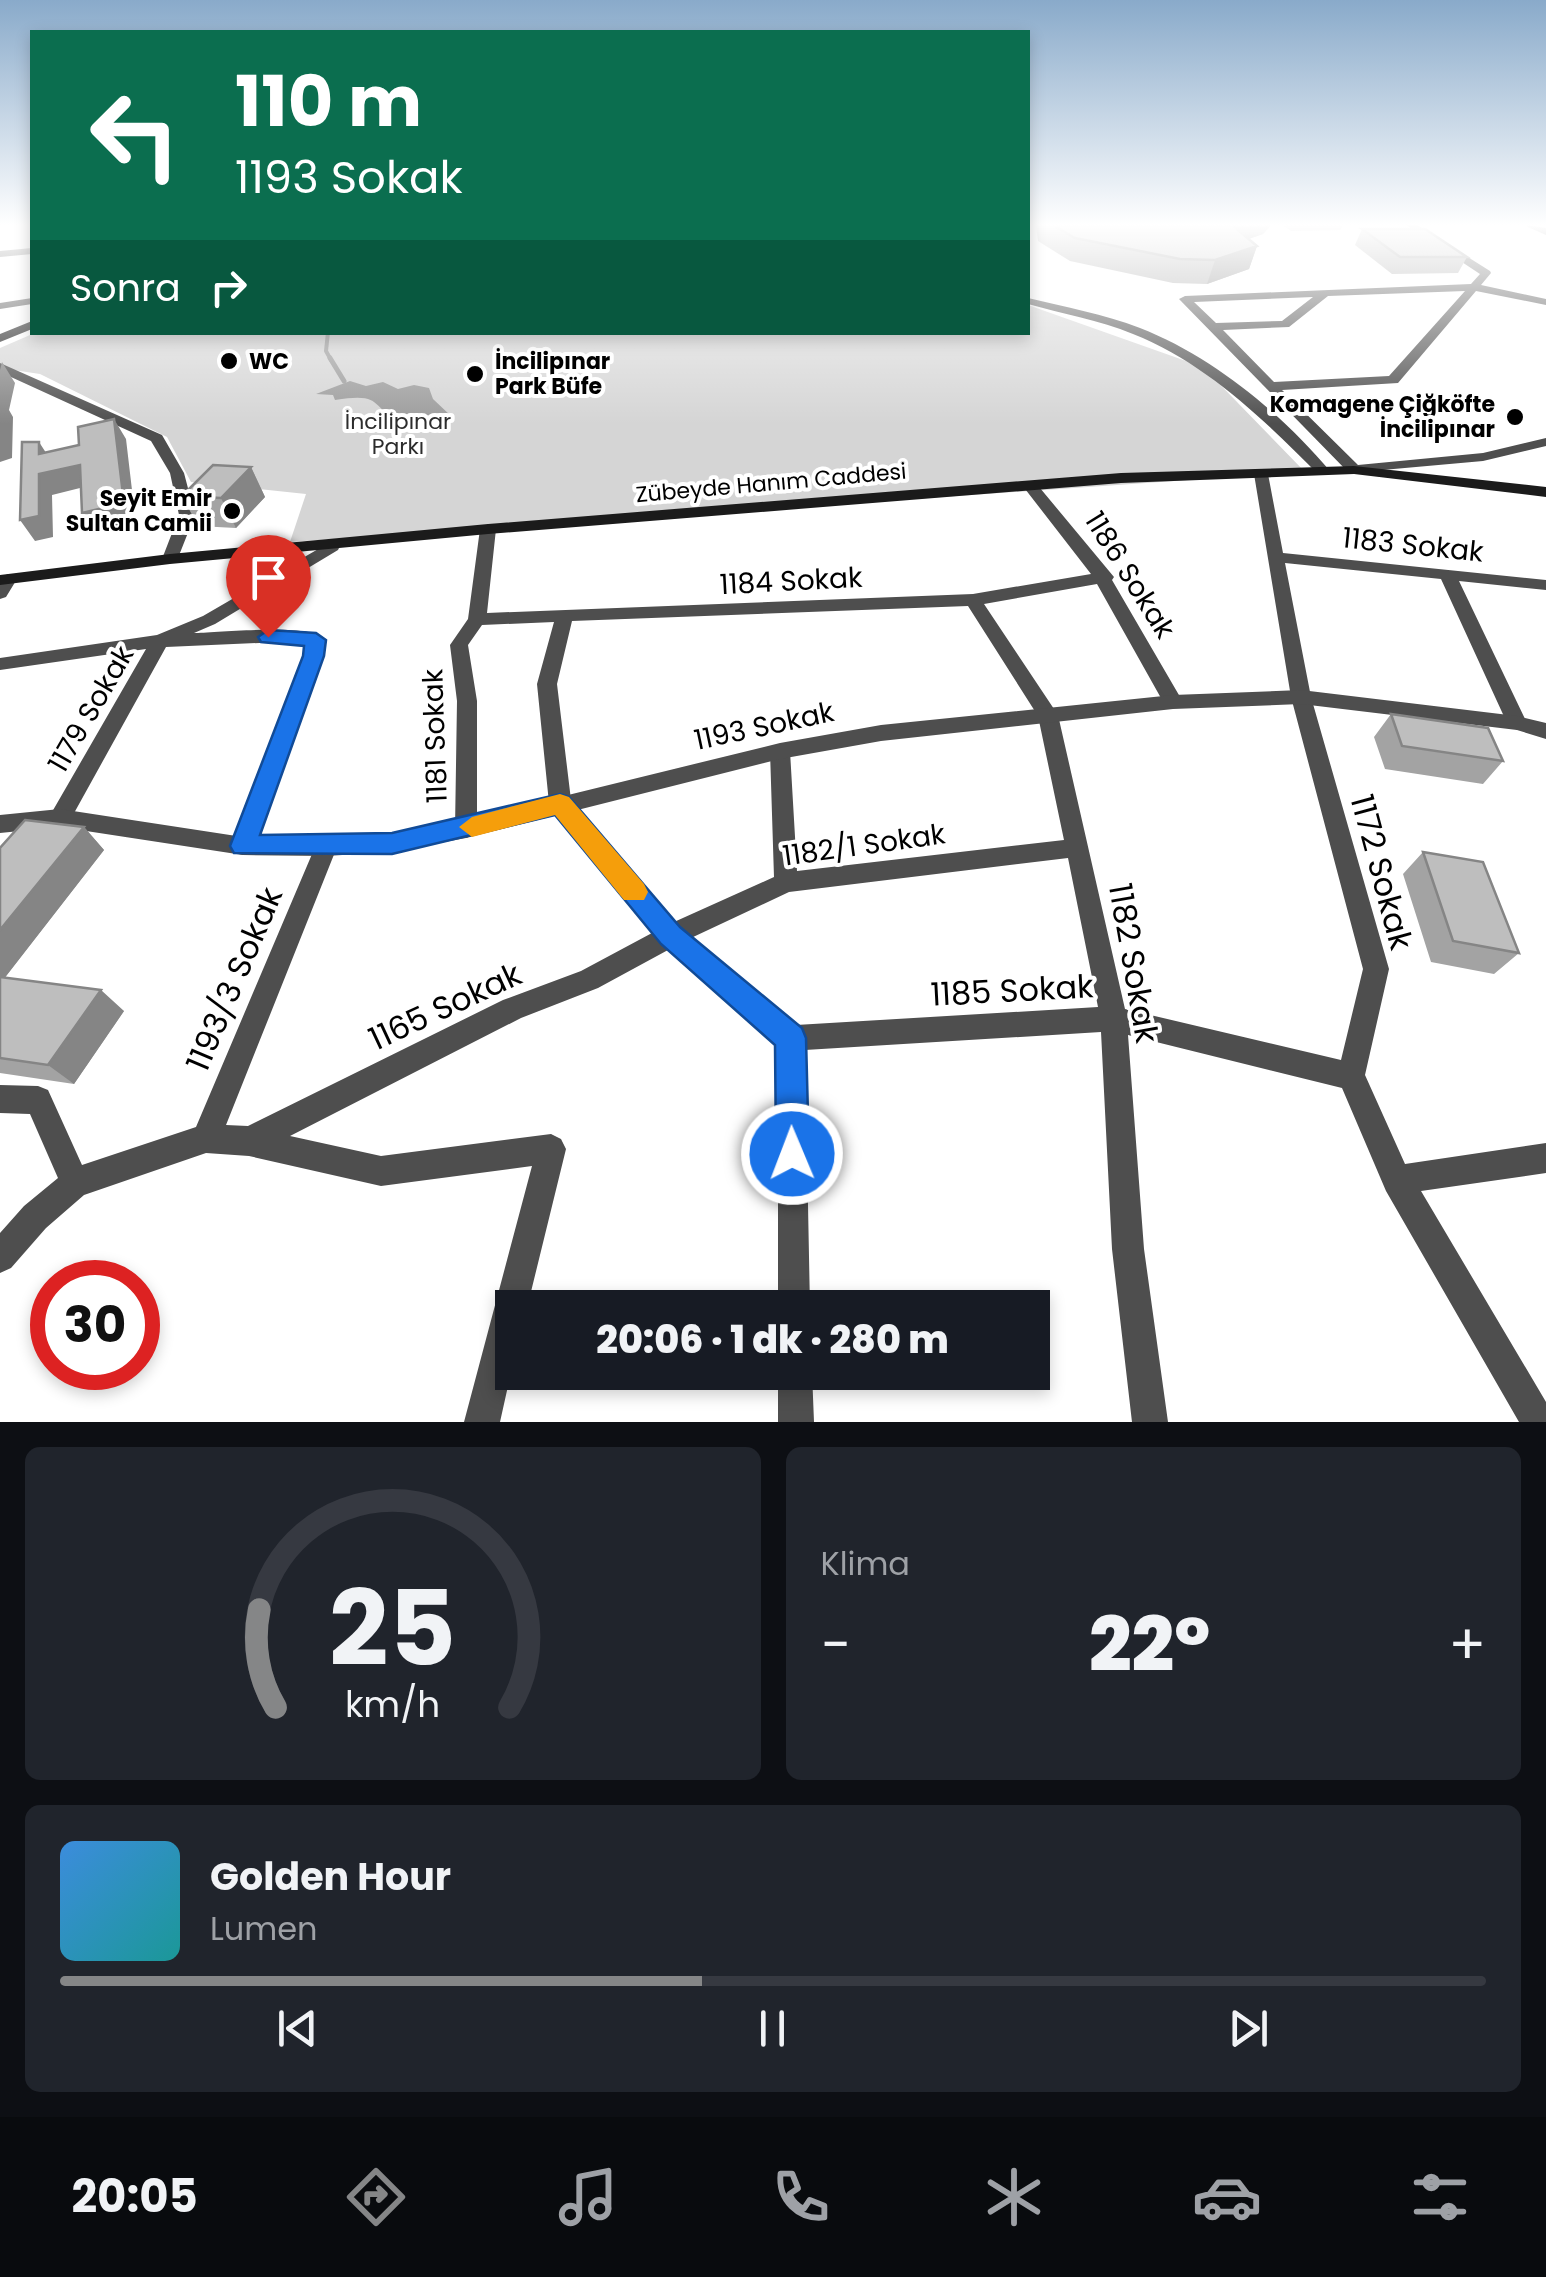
<!DOCTYPE html>
<html lang="tr">
<head>
<meta charset="utf-8">
<style>
	body { margin:0; font-family:Poppins,sans-serif; background:#20242c; color:#f1f3f6; height:100vh; display:flex; flex-direction:column; font-size:38px; white-space:nowrap }
	* { box-sizing:border-box; margin:0 }
	p { font-size:32px; color:#9ea1a6 }
	.icon { flex:none; width:55px; height:55px; fill:none; stroke:currentColor; stroke-width:2; stroke-linecap:round; stroke-linejoin:round }
	.map { position:relative; height:1422px; overflow:hidden }
	.drawer { display:flex; flex-direction:column; gap:25px; padding:25px; background:#0d0f14; flex:1 }
	.drawer>* { flex:none }
	.top-card { position:absolute; left:30px; top:30px; width:1000px; height:305px; border-radius:0px; box-shadow:0 5px 15px #0003; background:#0b6e4f; color:#fff; overflow:hidden }
	.speed { position:absolute; left:30px; top:1260px; display:flex; gap:20px; font-size:50px; font-weight:700; text-align:center }
	.speed>* { display:grid; place-content:center; width:130px; height:130px; border-radius:50%; background:#171b24; box-shadow:0 5px 15px #0003; line-height:1 }
	.speed .limit { border:15px solid #d22; background:#fff; color:#111 }
	.pin { position:absolute; display:grid; place-items:center; width:85px; height:85px; color:#fff; margin:-102px -42px; border-radius:50% 50% 50% 0; rotate:-45deg; box-shadow:0 0 10px #0007 }
	.pin .icon { rotate:45deg }
	.me { position:absolute; width:110px; margin:-55px; rotate:359deg; stroke-linejoin:round; filter:drop-shadow(0 0 8px #0008) }
	.turn { display:flex; align-items:center; gap:35px; height:210px; padding:0 40px; font-size:45px }
	.turn .icon { width:130px; height:130px; stroke-width:2.5 }
	.turn b { display:block; font-size:70px; line-height:85px }
	.then { display:flex; align-items:center; height:95px; padding:0 40px; background:#0003; gap:20px; font-size:38px }
	.big { font-size:75px; font-weight:800; line-height:1.1 }
	.drawer .widget { flex:1; display:flex; flex-direction:column; justify-content:center; gap:15px; min-width:0; padding:0 35px; border-radius:15px; background:#20242c }
	.drawer .dial { align-items:center; gap:0 }
	.dial svg { height:260px; overflow:visible; fill:none; stroke:#363941; stroke-width:7; stroke-linecap:round; text-anchor:middle }
	.dial text { fill:#f1f3f6; stroke:none }
	.song { display:flex; align-items:center; gap:30px }
	.cover { width:120px; height:120px; border-radius:15px; background:linear-gradient(135deg,hsl(210 70% 55%),hsl(180 70% 35%)) }
	.played { height:10px; border-radius:5px; background:linear-gradient(90deg,#858687 45%,#363941 45%) }
	.keys { display:flex; justify-content:space-around; direction:ltr }
	.heat { display:flex; justify-content:space-between; align-items:center; font-size:55px; direction:ltr }
	.drawer .tiles { flex:1; display:grid; gap:25px; grid-template-columns:1fr 1fr }
	.widget:last-child { grid-column:span 2 }
	.trip { position:absolute; left:495px; top:1290px; width:555px; height:100px; border-radius:0px; background:#171b24; box-shadow:0 5px 15px #0003; font-weight:800; line-height:100px; text-align:center }
	.tabs { display:flex; height:160px; justify-content:space-around; align-items:center; background:#090b0e; color:#9ea1a6 }
	.tabs .icon { width:70px; height:70px }
	.tabs .active { color:#858687 }
	.tabs b { font-size:45px; color:#f1f3f6 }
	.map>svg:first-child { display:block }
	.green { fill:#d5d5d5 }
	.water { fill:#9c9c9c }
	.lines { fill:none; stroke-linecap:round; stroke-linejoin:round }
	.stream-far1 { stroke:#9c9c9c; stroke-width:4 }
	.stream { stroke:#9c9c9c; stroke-width:5 }
	.minor { fill:#4e4e4e; fill-rule:evenodd }
	.tertiary { fill:#4e4e4e; fill-rule:evenodd }
	.secondary { fill:#1b1b1b; fill-rule:evenodd }
	.wall { fill:#a3a3a3 }
	.shaded-wall { fill:#858585 }
	.building { fill:#bebebe; stroke:#858585; stroke-width:2.5 }
	.route { fill:#1a73e8; stroke:#114b97; stroke-width:2.5 }
	.slow { fill:#f59e0b }
	.poi-dot { fill:#000; stroke:#fff; stroke-width:4 }
	.labels { text-anchor:middle; dominant-baseline:central; stroke-width:8; stroke-linejoin:round; paint-order:stroke }
	.far-poi-label { font-size:22px; font-weight:bold; fill:#000; stroke:#fff; text-anchor:start }
	.far-park-label { font-size:22px; fill:#2c2c2c; stroke:#fff }
	.far-street-label { font-size:22px; fill:#000; stroke:#fff }
	.street-label { font-size:28px; fill:#000; stroke:#fff }
	.near-street-label { font-size:32px; fill:#000; stroke:#fff }
</style>
</head>
<body>
<div class="map">
<svg width="1546" height="1422" viewBox="0 0 1546 1422">
	<rect width="100%" height="100%" fill="#fff"/>
	<path class="green" d="M 1028,305 L 1203,367 L 1305,472 L 290,542 L 306,494 L 191,482 L 167,437 L 40,374 L 0,368 L 0,348 L 37,332 L 1028,332 Z"/>
	<path class="water" d="M 350,381 L 366,386 L 383,382 L 398,389 L 414,385 L 429,388 L 433,399 L 451,416 L 436,422 L 420,416 L 403,422 C 367,408 387,392 335,400 L 333,395 L 316,394 Z"/>
	<g class="lines">
		<path class="stream-far1" d="M 328,332 L 326,351 L 331,360"/>
		<path class="stream" d="M 330,358 L 344,381"/>
		<path class="minor" d="M 1406,225 L 1417,225 L 1490,271 L 1491,273 L 1481,285 L 1546,299 L 1546,305 L 1476,291 L 1398,383 L 1282,390 L 1358,465 L 1483,453 L 1546,438 L 1546,446 L 1483,461 L 1349,473 L 1179,299 L 1185,296 L 1471,284 L 1480,274 ZM 1465,291 L 1389,376 L 1274,382 L 1223,330 L 1289,327 L 1328,296 ZM 1313,297 L 1282,321 L 1216,323 L 1194,302 Z
			M 32,248 L 32,254 L 0,257 L 0,251 Z
			M 32,298 L 32,304 L 0,309 L 0,303 Z
			M 1028,298 C 1065,307 1104,314 1140,328 C 1212,356 1281,413 1330,471 L 1328,474 L 1318,474 C 1263,419 1206,363 1133,334 C 1099,320 1063,314 1028,304 Z
			M 0,363 L 162,435 L 184,473 L 195,515 L 176,563 L 164,563 L 162,559 L 179,515 L 170,473 L 151,441 L 0,372 Z
			M 1261,470 L 1268,474 L 1283,553 L 1546,580 L 1546,590 L 1459,581 L 1527,723 L 1517,730 L 1507,723 L 1441,579 L 1285,563 L 1311,697 L 1389,969 L 1365,1075 L 1405,1164 L 1546,1143 L 1546,1173 L 1421,1191 L 1546,1402 L 1546,1422 L 1519,1422 L 1386,1191 L 1342,1088 L 1128,1035 L 1144,1249 L 1168,1422 L 1132,1422 L 1112,1249 L 1101,1032 L 805,1050 L 810,1308 L 778,1308 L 778,1044 L 668,950 L 598,988 L 521,1018 L 290,1136 L 381,1156 L 551,1134 L 561,1139 L 566,1149 L 527,1308 L 512,1308 L 512,1368 L 500,1422 L 464,1422 L 532,1166 L 381,1186 L 249,1156 L 206,1153 L 84,1195 L 46,1228 L 11,1268 L 0,1273 L 0,1233 L 24,1206 L 58,1178 L 30,1114 L 0,1113 L 0,1085 L 38,1086 L 48,1090 L 82,1165 L 196,1127 L 318,840 L 326,838 L 334,840 L 337,847 L 226,1125 L 248,1126 L 503,1000 L 581,971 L 652,933 L 549,803 L 537,684 L 554,622 L 482,625 L 468,645 L 477,701 L 477,829 L 474,835 L 466,838 L 458,835 L 455,829 L 457,701 L 450,645 L 468,619 L 480,529 L 488,524 L 496,529 L 487,613 L 973,594 L 1091,574 L 1022,485 L 1025,482 L 1035,482 L 1114,577 L 1112,580 L 1183,702 L 1180,707 L 1166,707 L 1097,584 L 984,604 L 1058,715 L 1125,1009 L 1341,1060 L 1363,969 L 1291,697 L 1254,474 ZM 968,606 L 1038,716 L 1064,840 L 797,871 L 790,751 L 787,745 L 773,745 L 770,751 L 774,877 L 674,922 L 571,800 L 557,684 L 572,621 ZM 1068,858 L 1098,1007 L 796,1025 L 691,938 L 789,892 Z
			M 332,541 L 340,546 L 338,550 L 215,624 L 194,633 C 214,633 319,622 325,640 C 327,645 324,651 323,656 L 251,853 L 243,855 L 235,853 L 232,846 L 305,656 L 306,643 L 303,641 L 166,647 L 68,824 L 60,827 L 52,824 L 49,818 L 52,812 L 146,649 L 0,670 L 0,658 L 157,635 L 203,616 Z
			M 8,574 L 17,579 L 6,597 L 0,599 L 0,578 Z
			M 778,1372 L 812,1372 L 814,1422 L 778,1422 Z"/>
		<path class="tertiary" d="M 1526,225 L 1546,228 L 1546,235 L 1528,227 Z
			M 1301,690 L 1517,716 L 1546,723 L 1546,739 L 1517,730 L 1301,704 L 1173,709 L 881,741 L 780,759 L 466,838 L 391,852 L 326,856 L 243,855 L 60,827 L 0,833 L 0,815 L 60,809 L 243,837 L 326,838 L 391,834 L 466,820 L 780,743 L 881,725 L 1173,695 Z"/>
		<path class="secondary" d="M 32,321 L 32,329 L 0,342 L 0,334 Z
			M 1354,466 L 1546,487 L 1546,497 L 1354,474 L 1121,483 L 488,534 L 170,564 L 0,585 L 0,575 L 170,554 L 488,524 L 1121,473 Z"/>
	</g>
	<path class="wall" d="M 1036,225 L 1271,225 L 1263,234 L 1248,239 L 1257,246 L 1249,269 L 1207,284 L 1173,283 L 1070,261 L 1038,241 Z
		M 1283,225 L 1343,225 L 1340,230 L 1291,231 Z
		M 1362,229 L 1467,257 L 1458,273 L 1392,274 L 1355,245 Z
		M 251,467 L 265,497 L 236,528 L 198,526 L 182,496 Z
		M 1391,714 L 1503,761 L 1483,784 L 1385,769 L 1374,737 Z
		M 84,827 L 104,850 L 5,977 L 124,1011 L 74,1084 L 0,1073 L 0,848 Z
		M 1423,852 L 1519,953 L 1494,974 L 1431,962 L 1403,874 Z"/>
	<path class="shaded-wall" d="M 1231,225 L 1271,225 L 1263,234 L 1223,248 Z
		M 1257,246 L 1249,269 L 1207,284 L 1215,260 Z
		M 2,362 L 15,383 L 9,410 L 13,417 L 12,458 L 0,462 L 0,370 Z
		M 114,419 L 126,439 L 136,524 L 96,534 L 82,513 Z
		M 39,442 L 52,462 L 80,465 L 92,485 L 52,495 L 53,537 L 35,541 L 20,520 L 39,454 Z
		M 251,467 L 265,497 L 236,528 L 221,498 Z
		M 84,827 L 104,850 L 0,984 L 0,930 Z
		M 101,990 L 124,1011 L 74,1084 L 48,1065 Z"/>
	<path class="building" d="M 1053,225 L 1232,225 L 1257,246 L 1215,260 L 1180,259 L 1075,238 Z
		M 1362,229 L 1425,229 L 1467,257 L 1400,257 Z
		M 114,419 L 124,503 L 82,513 L 80,465 L 39,474 L 39,516 L 20,520 L 22,442 L 39,442 L 39,454 L 79,445 L 78,427 Z
		M 213,465 L 251,467 L 221,498 L 182,496 Z
		M 1391,714 L 1488,728 L 1503,761 L 1402,746 Z
		M 25,820 L 84,827 L 0,930 L 0,848 Z
		M 1423,852 L 1483,862 L 1519,953 L 1453,941 Z
		M 0,977 L 101,990 L 48,1065 L 0,1058 Z"/>
	<linearGradient id="sky" x2="0" y2="1"><stop stop-color="#89aaca"/><stop offset="0.53" stop-color="#fff"/><stop offset="1" stop-color="#fff" stop-opacity="0"/></linearGradient>
	<rect width="1546" height="424" fill="url(#sky)"/>
	<path class="route" d="M 268,630 L 316,633 L 326,640 L 324,656 L 260,835 L 392,833 L 560,794 L 569,797 L 680,927 L 802,1028 L 806,1038 L 809,1154 L 804,1166 L 792,1170 L 780,1166 L 776,1154 L 775,1045 L 661,944 L 555,815 L 392,854 L 234,853 L 230,846 L 303,656 L 304,646 L 261,642 L 258,637 Z"/>
	<path class="slow" d="M 560,794 L 569,797 L 644,884 L 648,892 L 644,900 L 624,900 L 555,815 L 472,837 L 459,827 L 472,817 Z"/>
	<g class="poi-dot">
		<circle cx="229" cy="361" r="10"/>
		<circle cx="475" cy="374" r="10"/>
		<circle cx="1515" cy="417" r="10"/>
		<circle cx="232" cy="511" r="10"/>
	</g>
	<g class="labels">
		<g class="far-poi-label">
			<text x="249" y="361">WC</text>
			<text x="495" y="361">İncilipınar<tspan x="495" dy="25">Park Büfe</tspan></text>
			<text x="1495" y="404" text-anchor="end">Komagene Çiğköfte<tspan x="1495" dy="25">İncilipınar</tspan></text>
			<text x="212" y="498" text-anchor="end">Seyit Emir<tspan x="212" dy="25">Sultan Camii</tspan></text>
		</g>
		<g class="far-park-label">
			<text x="398" y="421">İncilipınar<tspan x="398" dy="25">Parkı</tspan></text>
		</g>
		<g class="far-street-label">
			<text transform="translate(771 483) rotate(-5)">Zübeyde Hanım Caddesi</text>
		</g>
		<g class="street-label">
			<text transform="translate(1413 545) rotate(6)">1183 Sokak</text>
			<text transform="translate(1130 575) rotate(58)">1186 Sokak</text>
			<text transform="translate(791 581) rotate(-3)">1184 Sokak</text>
			<text transform="translate(91 709) rotate(-60)">1179 Sokak</text>
			<text transform="translate(764 726) rotate(-12)">1193 Sokak</text>
			<text transform="translate(435 736) rotate(-92)">1181 Sokak</text>
			<text transform="translate(864 845) rotate(-8)">1182/1 Sokak</text>
		</g>
		<g class="near-street-label">
			<text transform="translate(1382 872) rotate(75)">1172 Sokak</text>
			<text transform="translate(1134 963) rotate(80)">1182 Sokak</text>
			<text transform="translate(234 979) rotate(-67)">1193/3 Sokak</text>
			<text transform="translate(1012 990) rotate(-3)">1185 Sokak</text>
			<text transform="translate(445 1006) rotate(-25)">1165 Sokak</text>
		</g>
	</g>
</svg>
<div class="speed"><div class="limit">30</div></div>
<div class="pin" style="left:268px;top:637px;background:#d93025"><svg class="icon" aria-label="arrive" viewBox="0 0 24 24"><path d="M6 21V4h12l-3 4 3 4H6"/></svg></div>
<svg class="me" style="left:792px;top:1154px" viewBox="-20 -20 40 40"><circle r="17" fill="#1a73e8" stroke="#fff" stroke-width="3"/><path d="M0-11L8 9 0 5-8 9z" fill="#fff"/></svg>
<div class="trip">20:06 · 1 dk · 280 m</div>
<div class="top-card">
<div class="turn"><svg class="icon" aria-label="left" viewBox="0 0 24 24"><path d="M17 20v-9H6M10 6l-5 5 5 5"/></svg><div><b>110 m</b>1193 Sokak</div></div>
<div class="then">Sonra<svg class="icon" aria-label="right" viewBox="0 0 24 24"><path d="M7 20v-9h11M14 6l5 5-5 5"/></svg></div>
</div>
</div>
<section class="drawer">
<div class="tiles">
<div class="widget dial"><svg viewBox="0 0 100 80">
<path d="M14 69A42 42 0 1 1 86 69"/>
<path d="M14 69A42 42 0 0 1 9 39" stroke="#858687"/>
<text x="50" y="56" font-size="32" font-weight="700">25</text>
<text x="50" y="72" font-size="11">km/h</text>
</svg></div>
<div class="widget"><p>Klima</p>
<div class="heat"><a>−</a><b class="big">22°</b><a>+</a></div>
</div>
<div class="widget">
<div class="song"><i class="cover"></i><div><b>Golden Hour</b><p>Lumen</p></div></div>
<div class="played"></div>
<div class="keys"><svg class="icon" aria-label="previous" viewBox="0 0 24 24"><path d="M18 5L8 12l10 7zM5 5v14"/></svg><svg class="icon" aria-label="pause" viewBox="0 0 24 24"><path d="M8 5v14M16 5v14"/></svg><svg class="icon" aria-label="next" viewBox="0 0 24 24"><path d="M6 5l10 7-10 7zM19 5v14"/></svg></div>
</div>
</div>
</section>
<nav class="tabs">
<b>20:05</b>
<svg class="icon active" aria-label="directions" viewBox="0 0 24 24"><path d="M12 3l9 9-9 9-9-9zM9 14v-3h6M13 9l2 2-2 2"/></svg>
<svg class="icon" aria-label="music" viewBox="0 0 24 24"><path d="M9 18V5l10-2v13"/><circle cx="6" cy="18" r="3"/><circle cx="16" cy="16" r="3"/></svg>
<svg class="icon" aria-label="phone" viewBox="0 0 24 24"><path d="M5 4h4l2 5-3 2q2 4 5 5l2-3 5 2v4C11 20 4 13 5 4z"/></svg>
<svg class="icon" aria-label="climate" viewBox="0 0 24 24"><path d="M12 3v18M4 7l16 10M4 17L20 7"/></svg>
<svg class="icon" aria-label="car" viewBox="0 0 24 24"><path d="M5 17H2v-5l4-1 3-4h7l3 4 3 1v5h-3M9 17h6M6 11h13"/><circle cx="7" cy="17" r="2"/><circle cx="17" cy="17" r="2"/></svg>
<svg class="icon" aria-label="filters" viewBox="0 0 24 24"><path d="M4 7h16M4 17h16"/><circle cx="9" cy="7" r="2"/><circle cx="15" cy="17" r="2"/></svg>
</nav>
</body>
</html>
